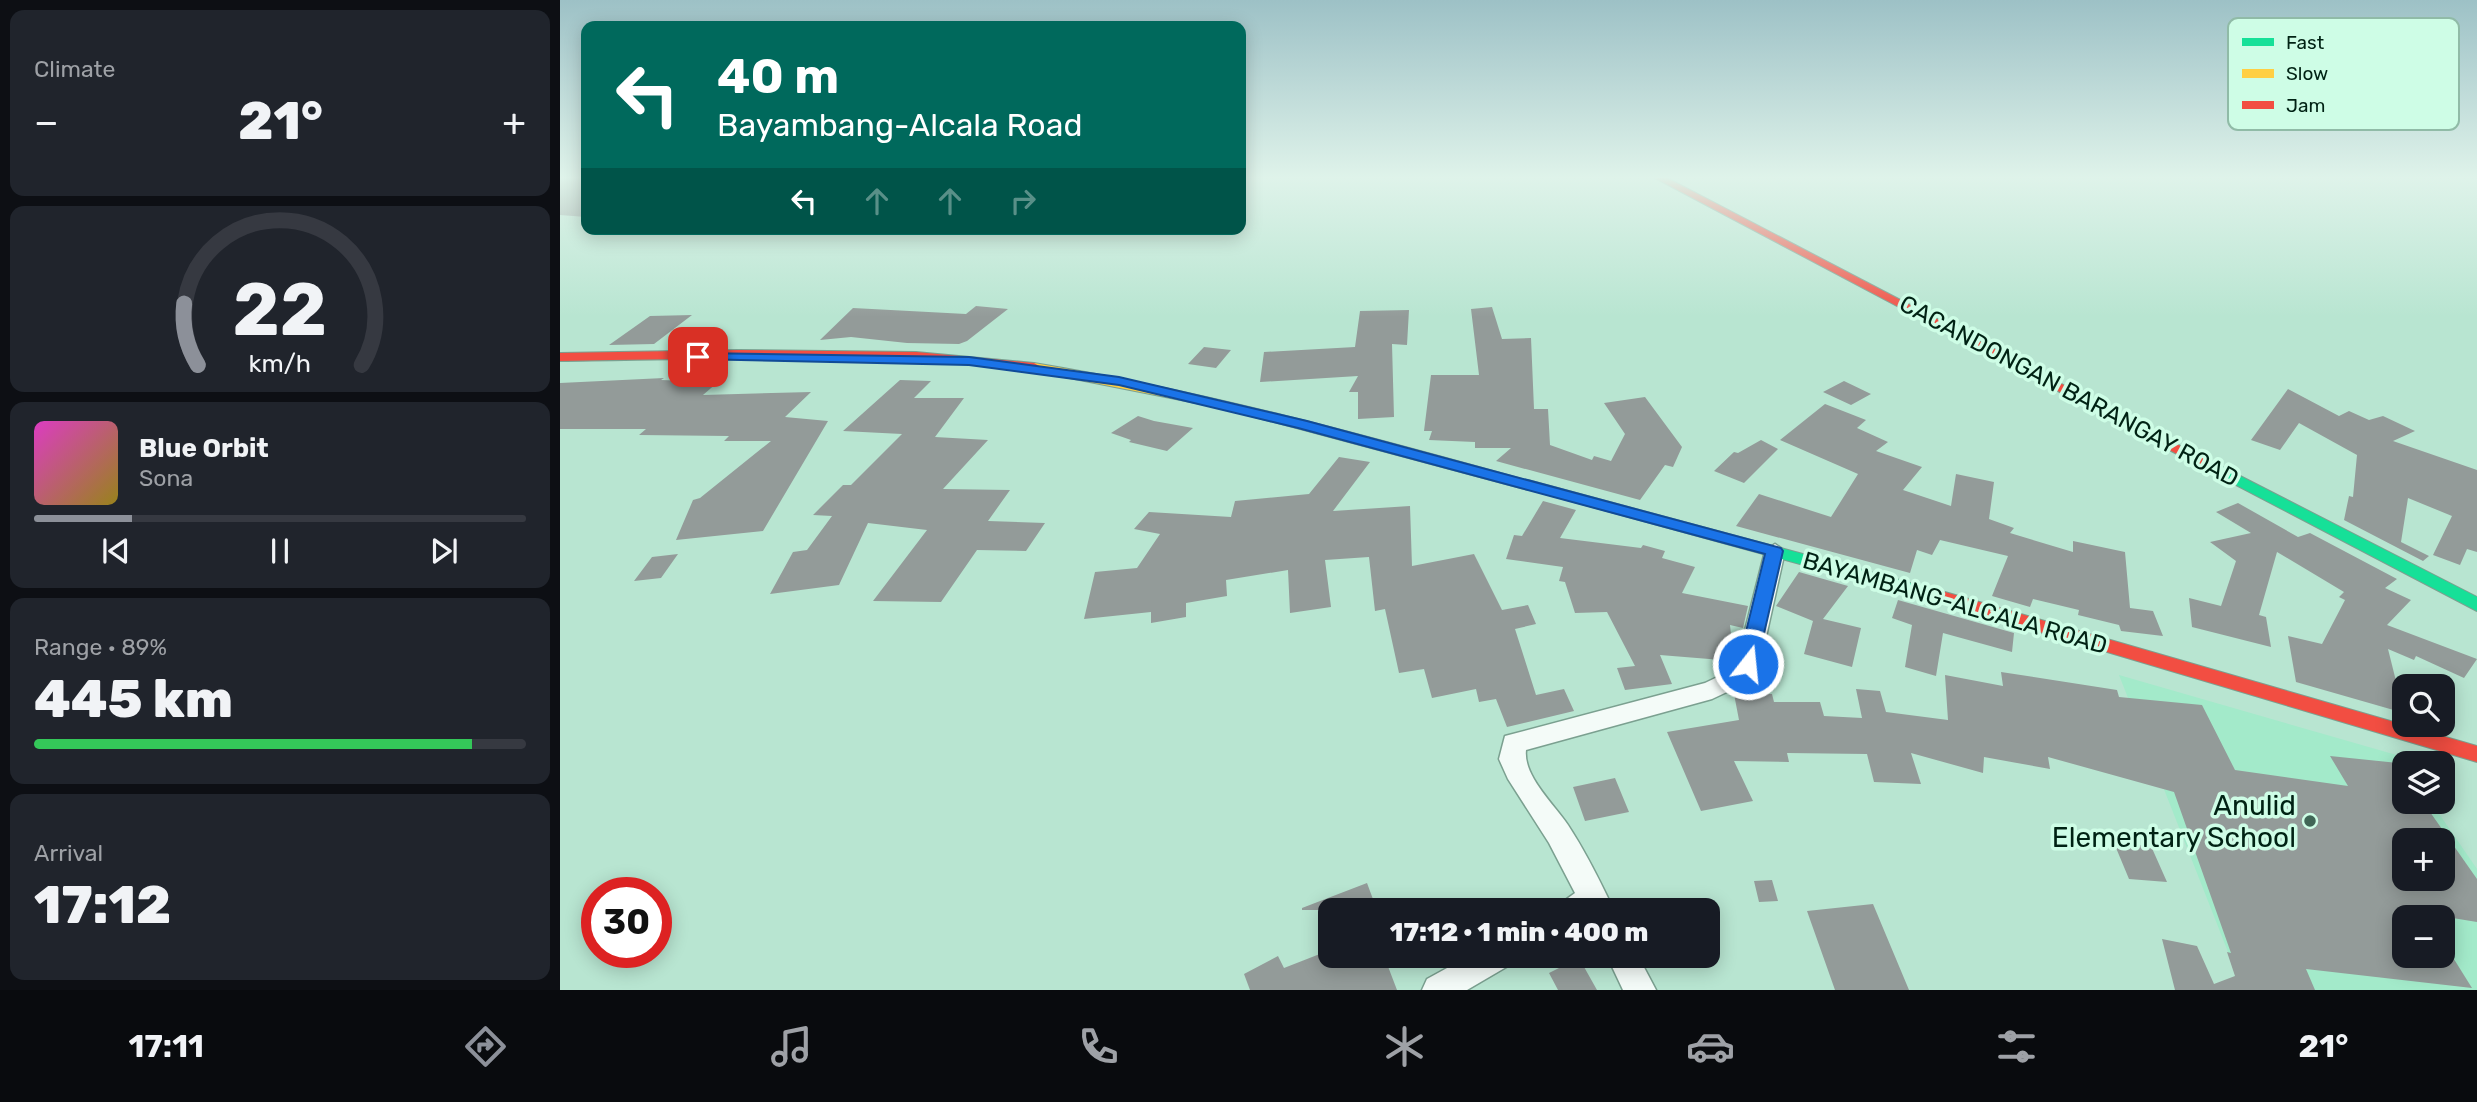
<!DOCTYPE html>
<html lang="en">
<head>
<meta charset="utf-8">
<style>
	body { margin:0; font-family:Rubik,sans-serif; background:#20242c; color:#f1f3f6; height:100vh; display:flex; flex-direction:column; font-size:26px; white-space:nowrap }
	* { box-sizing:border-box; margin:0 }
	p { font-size:23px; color:#9ea1a6 }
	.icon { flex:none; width:38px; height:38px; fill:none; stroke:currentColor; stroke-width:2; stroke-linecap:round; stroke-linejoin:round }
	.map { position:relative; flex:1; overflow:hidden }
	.side { display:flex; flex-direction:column; gap:10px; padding:10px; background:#0d0f14; width:560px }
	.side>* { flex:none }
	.guide { position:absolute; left:21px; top:21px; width:665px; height:214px; border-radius:14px; box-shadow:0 4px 18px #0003; background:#00695c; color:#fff; overflow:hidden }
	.fabs { position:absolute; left:1832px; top:674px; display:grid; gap:14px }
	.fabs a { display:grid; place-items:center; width:63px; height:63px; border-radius:14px; background:#171b24; box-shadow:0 4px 18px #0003; font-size:35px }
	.speed { position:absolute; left:21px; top:877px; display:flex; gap:14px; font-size:35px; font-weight:700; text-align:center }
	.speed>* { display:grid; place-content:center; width:91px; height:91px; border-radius:50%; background:#171b24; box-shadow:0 4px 18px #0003; line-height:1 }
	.speed .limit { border:10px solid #d22; background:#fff; color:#111 }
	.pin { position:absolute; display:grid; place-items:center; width:60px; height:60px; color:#fff; margin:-30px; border-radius:14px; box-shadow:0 4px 10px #0006 }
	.me { position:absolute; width:77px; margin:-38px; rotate:16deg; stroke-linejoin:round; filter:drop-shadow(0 0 5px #0008) }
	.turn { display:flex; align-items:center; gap:24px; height:147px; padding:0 21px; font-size:32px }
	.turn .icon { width:91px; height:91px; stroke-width:2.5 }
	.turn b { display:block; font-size:49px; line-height:60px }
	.lanes { display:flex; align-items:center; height:66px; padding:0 21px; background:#0003; justify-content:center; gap:35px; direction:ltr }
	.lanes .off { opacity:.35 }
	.big { font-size:52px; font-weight:800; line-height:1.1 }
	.side .tile { flex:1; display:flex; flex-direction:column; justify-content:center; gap:10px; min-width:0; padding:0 24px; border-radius:14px; background:#20242c }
	.side .dial { align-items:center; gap:0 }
	.dial svg { height:182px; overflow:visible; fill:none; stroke:#363941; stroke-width:7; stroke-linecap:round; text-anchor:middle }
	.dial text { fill:#f1f3f6; stroke:none }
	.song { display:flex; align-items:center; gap:21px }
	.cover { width:84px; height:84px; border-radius:10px; background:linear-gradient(135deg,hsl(310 70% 55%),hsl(50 70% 35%)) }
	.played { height:7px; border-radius:4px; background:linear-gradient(90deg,#8c9099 20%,#363941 20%) }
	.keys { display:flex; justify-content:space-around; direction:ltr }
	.heat { display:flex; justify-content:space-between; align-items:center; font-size:38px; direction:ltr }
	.charge { height:10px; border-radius:5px; background:linear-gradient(90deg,#34c759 89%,#363941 0) }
	.trip { position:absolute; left:758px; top:898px; width:402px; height:70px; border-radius:14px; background:#171b24; box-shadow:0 4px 18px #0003; font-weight:800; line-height:70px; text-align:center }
	.tabs { display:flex; height:112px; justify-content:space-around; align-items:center; background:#090b0e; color:#9ea1a6 }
	.tabs .icon { width:49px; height:49px }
	.tabs .on { color:#8c9099 }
	.tabs b { font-size:32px; color:#f1f3f6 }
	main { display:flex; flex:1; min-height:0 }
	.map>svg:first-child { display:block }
	.built { fill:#a3eaca; fill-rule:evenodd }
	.building { fill:#939b99; fill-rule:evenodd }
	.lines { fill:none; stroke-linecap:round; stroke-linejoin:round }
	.street-casing { stroke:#7ba090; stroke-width:3 }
	.fast-casing { stroke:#7ba090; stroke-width:2 }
	.slow-casing { stroke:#7ba090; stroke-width:2 }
	.jam-casing { stroke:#7ba090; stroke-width:2 }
	.street { fill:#f4fbf8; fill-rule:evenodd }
	.fast { fill:#16e098; fill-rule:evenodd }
	.slow { fill:#ffcf43; fill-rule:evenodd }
	.jam { fill:#f24e42; fill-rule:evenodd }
	.route { fill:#1a73e8; stroke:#114b97; stroke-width:2 }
	.poi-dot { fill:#406656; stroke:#cefde6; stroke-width:2.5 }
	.labels { text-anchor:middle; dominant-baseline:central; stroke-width:7; stroke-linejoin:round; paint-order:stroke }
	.street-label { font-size:24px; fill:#002214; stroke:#cefde6 }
	.near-poi-label { font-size:28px; fill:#002214; stroke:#cefde6; text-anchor:end }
	.key { fill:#cefde6; stroke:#90bba7; stroke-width:2 }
	.key-label { font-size:19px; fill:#002214 }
</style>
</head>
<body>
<main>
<section class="side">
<div class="tile"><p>Climate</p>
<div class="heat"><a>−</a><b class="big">21°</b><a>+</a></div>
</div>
<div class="tile dial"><svg viewBox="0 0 100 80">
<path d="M14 69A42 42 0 1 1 86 69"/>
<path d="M14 69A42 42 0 0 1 8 42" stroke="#8c9099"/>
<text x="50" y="56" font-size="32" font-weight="700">22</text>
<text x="50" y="72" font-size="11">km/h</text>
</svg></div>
<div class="tile">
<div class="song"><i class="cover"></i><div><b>Blue Orbit</b><p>Sona</p></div></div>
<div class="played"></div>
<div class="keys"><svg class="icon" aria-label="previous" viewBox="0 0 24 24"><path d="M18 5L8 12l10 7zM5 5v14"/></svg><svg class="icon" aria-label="pause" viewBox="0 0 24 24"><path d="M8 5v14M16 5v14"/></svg><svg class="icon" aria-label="next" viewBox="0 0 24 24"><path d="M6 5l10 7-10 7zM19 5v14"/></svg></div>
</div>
<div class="tile"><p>Range · 89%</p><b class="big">445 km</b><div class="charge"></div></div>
<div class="tile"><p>Arrival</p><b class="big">17:12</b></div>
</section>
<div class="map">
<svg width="1917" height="990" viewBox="0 0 1917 990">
	<rect width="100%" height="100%" fill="#b8e5d1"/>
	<path class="built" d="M 1559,675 L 1840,756 L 1845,763 L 1844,802 L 1871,802 L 1917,869 L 1917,990 L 1683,990 ZM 1844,840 L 1883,840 L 1883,878 L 1844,878 ZM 1844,917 L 1883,917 L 1883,956 L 1844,956 Z"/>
	<path class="building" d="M 0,178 L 26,178 L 26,217 L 0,215 Z
		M 416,306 L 448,309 L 407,341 L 399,344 L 347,343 L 291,337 L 260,340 L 293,308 L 406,314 Z
		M 932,307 L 942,339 L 971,338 L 974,409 L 988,409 L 990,445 L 1032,460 L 1034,456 L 1051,461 L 1065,434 L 1044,403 L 1085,397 L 1122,447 L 1113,467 L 1105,465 L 1080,500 L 936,461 L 951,448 L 915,448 L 915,442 L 869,440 L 872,431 L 864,431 L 871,375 L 919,375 L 911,309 Z
		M 849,310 L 847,345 L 832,344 L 834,417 L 798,419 L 798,392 L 789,392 L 798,376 L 700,382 L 704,352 L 795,347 L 800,311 Z
		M 132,315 L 94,344 L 49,345 L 90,316 Z
		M 644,347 L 671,350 L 656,368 L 628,364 Z
		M 104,378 L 101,380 L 158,382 L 143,395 L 251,392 L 225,417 L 268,421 L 203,531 L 116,540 L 133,500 L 140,498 L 211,441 L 164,441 L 169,436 L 79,435 L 86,429 L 0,429 L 0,383 Z
		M 340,380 L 371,381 L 354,398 L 404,398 L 375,437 L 428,440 L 383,489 L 450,490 L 428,521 L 485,523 L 466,551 L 417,550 L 381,602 L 313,601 L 367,530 L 308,523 L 279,585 L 210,594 L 233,552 L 247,550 L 272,516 L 253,515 L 283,485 L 291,485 L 342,434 L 283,431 Z
		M 1284,381 L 1311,394 L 1291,405 L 1263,392 Z
		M 1728,389 L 1779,416 L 1789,411 L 1809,420 L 1823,416 L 1855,431 L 1833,441 L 1917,470 L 1917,552 L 1907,549 L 1900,565 L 1873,555 L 1892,516 L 1848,498 L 1841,542 L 1869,556 L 1863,561 L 1784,520 L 1789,496 L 1793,497 L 1797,455 L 1739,423 L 1720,450 L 1691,440 Z
		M 1265,404 L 1306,420 L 1297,428 L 1328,442 L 1316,451 L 1362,467 L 1343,490 L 1391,506 L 1396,474 L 1434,482 L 1429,519 L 1454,528 L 1450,533 L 1513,552 L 1513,541 L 1565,552 L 1570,608 L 1593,611 L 1603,636 L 1561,631 L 1559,625 L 1518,615 L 1519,610 L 1473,599 L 1470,607 L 1432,596 L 1448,556 L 1380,540 L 1372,555 L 1357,550 L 1350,573 L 1176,526 L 1199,494 L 1271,517 L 1298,474 L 1220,440 Z
		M 578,416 L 594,421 L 633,428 L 607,451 L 569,442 L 571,440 L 551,433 Z
		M 1201,440 L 1218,449 L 1184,483 L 1154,471 L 1174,452 L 1178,453 Z
		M 779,457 L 810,462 L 773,511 L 850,506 L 852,566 L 914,554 L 942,610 L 968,605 L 976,624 L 955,629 L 976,695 L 1004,689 L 1014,711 L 947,727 L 936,699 L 919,702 L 916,689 L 872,698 L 864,669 L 839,673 L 825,609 L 815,611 L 809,557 L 765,560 L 771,607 L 730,613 L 728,570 L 666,580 L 667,596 L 626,603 L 626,617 L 591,623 L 591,612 L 524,619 L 535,572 L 577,568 L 600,534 L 574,529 L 589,512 L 671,517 L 675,501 L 749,494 Z
		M 983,501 L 1016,510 L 1000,538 L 1081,548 L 1083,545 L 1105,551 L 1102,558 L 1135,567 L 1122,593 L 1188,606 L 1183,628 L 1170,625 L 1174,661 L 1100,655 L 1112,684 L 1065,690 L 1057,668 L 1075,666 L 1047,612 L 1015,613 L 1005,582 L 999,581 L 1003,567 L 946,559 L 954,535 L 962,536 Z
		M 1678,503 L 1738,537 L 1750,533 L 1837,579 L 1825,588 L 1851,600 L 1827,625 L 1917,659 L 1904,678 L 1856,656 L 1854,660 L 1828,649 L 1844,713 L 1736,682 L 1728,636 L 1762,644 L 1785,600 L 1779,597 L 1784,592 L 1717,552 L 1699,615 L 1706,617 L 1711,647 L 1632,627 L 1629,598 L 1661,606 L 1676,561 L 1650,542 L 1691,533 L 1656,512 Z
		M 118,554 L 101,578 L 74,581 L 92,557 Z
		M 1239,572 L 1288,586 L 1263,619 L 1301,628 L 1292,667 L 1244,654 L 1253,621 L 1216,606 Z
		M 1338,600 L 1454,633 L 1452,652 L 1383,633 L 1376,676 L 1345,667 L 1352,625 L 1332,618 Z
		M 1441,672 L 1557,690 L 1559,697 L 1642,705 L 1675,770 L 1788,786 L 1770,756 L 1838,763 L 1844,773 L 1844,802 L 1863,802 L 1917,879 L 1917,922 L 1844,910 L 1844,956 L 1892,956 L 1912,988 L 1746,969 L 1755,990 L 1615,990 L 1602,939 L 1637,946 L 1654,984 L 1675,976 L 1667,952 L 1671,953 L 1614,792 L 1488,757 L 1490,769 L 1424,757 L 1423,773 L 1351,753 L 1361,784 L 1314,782 L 1307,754 L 1227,753 L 1229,762 L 1174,761 L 1193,801 L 1141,811 L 1107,732 L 1179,720 L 1174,694 L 1212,694 L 1214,702 L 1260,702 L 1264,716 L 1302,718 L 1296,689 L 1320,691 L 1326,712 L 1388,720 L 1385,675 L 1443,686 ZM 1844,840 L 1883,840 L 1883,878 L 1844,878 Z
		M 1055,778 L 1069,812 L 1025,821 L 1013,787 Z
		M 1554,843 L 1591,846 L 1607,882 L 1569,879 Z
		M 1212,880 L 1218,901 L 1199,902 L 1194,881 Z
		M 807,883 L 817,910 L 742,910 L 742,908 Z
		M 1313,904 L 1349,990 L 1275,990 L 1247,911 Z
		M 770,950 L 770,956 L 824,956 L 837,990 L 690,990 L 684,974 L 718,956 L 724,968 Z
		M 1019,958 L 1037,990 L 998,990 L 989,973 Z"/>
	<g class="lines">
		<g class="street-casing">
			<path id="street" d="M 1215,544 L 1225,551 L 1200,664 L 1186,683 L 1152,699 L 966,750 C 963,776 994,804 1008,825 C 1023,848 1036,873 1048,898 L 1039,910 L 999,910 L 1004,901 L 1015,893 L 989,843 L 948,779 L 939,759 L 945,736 L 1145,683 L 1170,671 L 1177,662 L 1205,551 Z
				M 909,956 L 952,956 L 948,966 L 907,990 L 862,990 L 867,979 Z
				M 1047,956 L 1078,956 L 1096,990 L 1063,990 Z"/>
		</g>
		<g class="fast-casing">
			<path id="fast" d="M 1639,455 L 1917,597 L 1917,611 L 1634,463 L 1631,460 L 1634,457 Z
				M 968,480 L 1384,592 L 1387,596 L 1384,600 L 1378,602 L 963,488 L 960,485 Z"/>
		</g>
		<g class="slow-casing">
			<path id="slow" d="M 474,363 C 643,391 808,436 973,482 L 976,485 L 968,490 L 661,408 L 469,370 L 467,367 Z"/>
		</g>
		<g class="jam-casing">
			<path id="jam" d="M 1095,178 L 1107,178 L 1647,460 L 1639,465 L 1634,463 Z
				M 178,350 L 356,352 L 474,363 L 481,367 L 474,371 C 316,352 159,359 0,361 L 0,353 Z
				M 1378,590 L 1917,746 L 1917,762 L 1372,600 L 1369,596 L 1372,592 Z"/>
		</g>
		<use href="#street" class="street"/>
		<use href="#fast" class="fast"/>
		<use href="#slow" class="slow"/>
		<use href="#jam" class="jam"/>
	</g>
	<linearGradient id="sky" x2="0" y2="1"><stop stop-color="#9dc1c6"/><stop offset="0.56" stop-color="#dff3ea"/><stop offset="1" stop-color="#dff3ea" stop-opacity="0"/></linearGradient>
	<rect width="1917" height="317" fill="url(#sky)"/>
	<path class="route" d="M 138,353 L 409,357 L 559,377 L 747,421 L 1221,548 L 1223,551 L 1197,664 L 1188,671 L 1178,664 L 1205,554 L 738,428 L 559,385 L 409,365 L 134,359 L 132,357 Z"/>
	<circle class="poi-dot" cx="1750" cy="821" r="7"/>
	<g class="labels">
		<g class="street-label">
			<text transform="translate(1509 391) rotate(28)">CACANDONGAN BARANGAY ROAD</text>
			<text transform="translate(1395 603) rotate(16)">BAYAMBANG-ALCALA ROAD</text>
		</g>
		<g class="near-poi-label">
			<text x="1736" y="805">Anulid<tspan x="1736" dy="32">Elementary School</tspan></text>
		</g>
	</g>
	<rect x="1668" y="18" width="231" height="112" rx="10" class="key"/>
	<rect x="1682" y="38" width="32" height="8" fill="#16e098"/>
	<rect x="1682" y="69" width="32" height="9" fill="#ffcf43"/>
	<rect x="1682" y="101" width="32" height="8" fill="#f24e42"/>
	<g class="key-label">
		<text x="1726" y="49">Fast</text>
		<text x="1726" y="80">Slow</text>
		<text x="1726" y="112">Jam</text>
	</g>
</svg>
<div class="fabs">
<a><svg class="icon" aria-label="search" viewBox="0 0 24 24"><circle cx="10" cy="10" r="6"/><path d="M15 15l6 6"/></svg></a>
<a><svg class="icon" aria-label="layers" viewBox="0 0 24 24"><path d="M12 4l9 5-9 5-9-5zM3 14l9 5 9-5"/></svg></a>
<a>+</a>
<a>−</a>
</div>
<div class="speed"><div class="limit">30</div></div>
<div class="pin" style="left:138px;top:357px;background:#d93025"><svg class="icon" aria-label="arrive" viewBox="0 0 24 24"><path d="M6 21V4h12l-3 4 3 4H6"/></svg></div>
<svg class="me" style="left:1188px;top:664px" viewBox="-20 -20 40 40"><circle r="17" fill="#1a73e8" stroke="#fff" stroke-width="3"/><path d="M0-11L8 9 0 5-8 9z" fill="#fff"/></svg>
<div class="trip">17:12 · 1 min · 400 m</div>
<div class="guide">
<div class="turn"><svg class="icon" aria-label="left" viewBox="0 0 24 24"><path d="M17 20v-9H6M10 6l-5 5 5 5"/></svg><div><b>40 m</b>Bayambang-Alcala Road</div></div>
<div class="lanes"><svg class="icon" aria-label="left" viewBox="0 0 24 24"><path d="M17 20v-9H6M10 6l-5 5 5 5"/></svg><svg class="icon off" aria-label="ahead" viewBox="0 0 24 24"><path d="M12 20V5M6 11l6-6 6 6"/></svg><svg class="icon off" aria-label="ahead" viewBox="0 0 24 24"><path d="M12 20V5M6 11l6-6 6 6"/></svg><svg class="icon off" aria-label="right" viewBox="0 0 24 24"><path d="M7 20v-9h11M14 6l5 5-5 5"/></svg></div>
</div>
</div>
</main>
<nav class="tabs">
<b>17:11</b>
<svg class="icon on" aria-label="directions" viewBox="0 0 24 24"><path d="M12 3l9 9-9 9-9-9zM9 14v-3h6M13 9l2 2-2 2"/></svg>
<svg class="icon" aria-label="music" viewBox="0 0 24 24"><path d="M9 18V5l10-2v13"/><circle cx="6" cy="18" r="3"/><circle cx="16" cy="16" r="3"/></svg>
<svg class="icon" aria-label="phone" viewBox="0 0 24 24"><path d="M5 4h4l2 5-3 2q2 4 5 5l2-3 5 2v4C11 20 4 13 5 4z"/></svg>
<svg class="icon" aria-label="climate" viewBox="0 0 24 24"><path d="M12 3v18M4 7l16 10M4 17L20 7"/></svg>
<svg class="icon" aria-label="car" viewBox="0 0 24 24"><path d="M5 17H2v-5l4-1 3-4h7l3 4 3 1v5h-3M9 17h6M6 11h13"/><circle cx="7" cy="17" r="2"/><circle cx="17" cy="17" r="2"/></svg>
<svg class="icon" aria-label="filters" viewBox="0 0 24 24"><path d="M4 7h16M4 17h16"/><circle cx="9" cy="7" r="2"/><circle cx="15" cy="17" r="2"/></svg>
<b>21°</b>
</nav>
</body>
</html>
